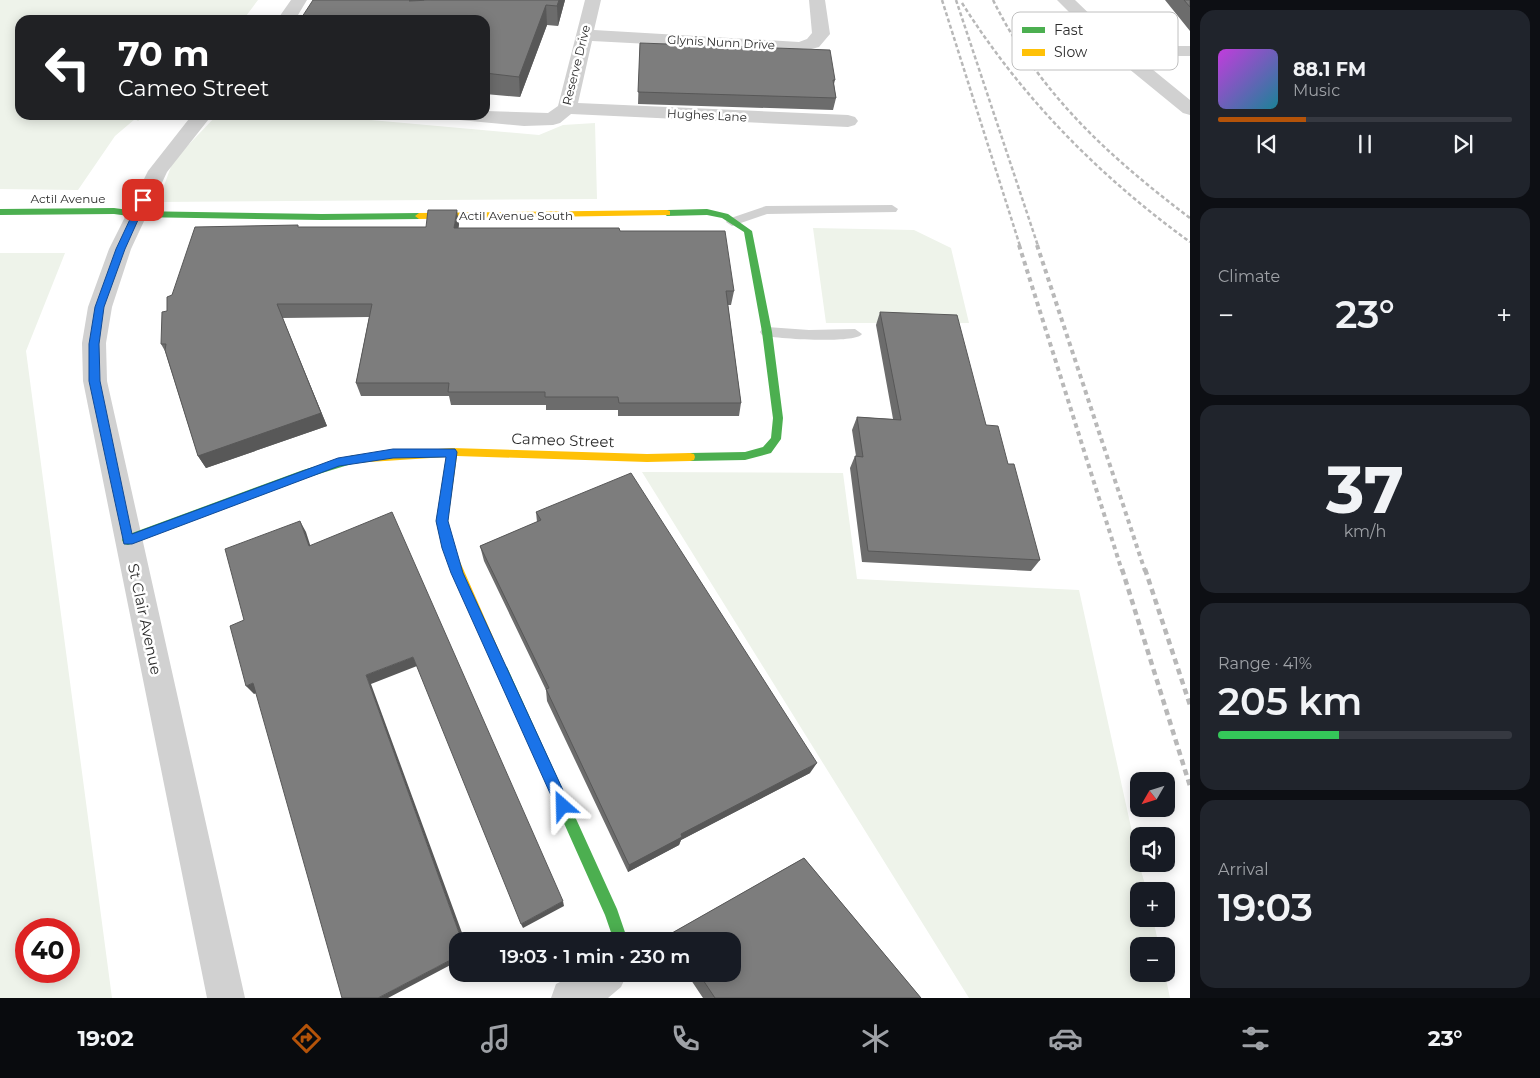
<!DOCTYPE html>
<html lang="en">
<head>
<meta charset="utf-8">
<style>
	body { margin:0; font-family:Montserrat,sans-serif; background:#20242c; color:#f1f3f6; height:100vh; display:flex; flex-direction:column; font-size:19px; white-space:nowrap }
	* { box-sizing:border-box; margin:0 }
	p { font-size:16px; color:#9ea1a6 }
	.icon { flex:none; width:28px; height:28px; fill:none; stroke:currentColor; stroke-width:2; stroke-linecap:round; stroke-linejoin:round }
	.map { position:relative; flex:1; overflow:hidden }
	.drawer { display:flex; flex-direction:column; gap:10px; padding:10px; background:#0d0f14; width:350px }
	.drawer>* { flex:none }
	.guide { position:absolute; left:15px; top:15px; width:475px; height:105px; border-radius:15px; box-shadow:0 2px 12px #0003; background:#202124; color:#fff; overflow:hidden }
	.needle { width:32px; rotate:231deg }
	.tools { position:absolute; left:1130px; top:772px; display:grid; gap:10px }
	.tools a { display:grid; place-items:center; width:45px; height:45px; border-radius:10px; background:#171b24; box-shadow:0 2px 12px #0003; font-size:25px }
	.speed { position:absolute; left:15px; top:918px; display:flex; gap:10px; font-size:25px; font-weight:700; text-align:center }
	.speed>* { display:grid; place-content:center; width:65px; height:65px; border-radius:50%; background:#171b24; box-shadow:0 2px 12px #0003; line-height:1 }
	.speed .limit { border:8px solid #d22; background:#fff; color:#111 }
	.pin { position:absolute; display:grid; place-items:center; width:42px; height:42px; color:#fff; margin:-21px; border-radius:10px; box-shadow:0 2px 8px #0006 }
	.me { position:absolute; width:55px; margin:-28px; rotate:335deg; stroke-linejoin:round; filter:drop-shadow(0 0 4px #0008) }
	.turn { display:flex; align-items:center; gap:18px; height:105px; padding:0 20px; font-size:22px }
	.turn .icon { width:65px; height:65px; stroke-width:2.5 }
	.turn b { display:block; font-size:35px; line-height:42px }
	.big { font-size:38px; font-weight:600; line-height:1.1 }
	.drawer .card { flex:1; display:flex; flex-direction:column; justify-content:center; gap:8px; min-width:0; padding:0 18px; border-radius:15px; background:#20242c }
	.drawer .dial { align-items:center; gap:0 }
	.dial b { font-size:65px; line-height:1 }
	.song { display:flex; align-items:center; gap:15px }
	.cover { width:60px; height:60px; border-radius:8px; background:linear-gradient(135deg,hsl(290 70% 55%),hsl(190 70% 35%)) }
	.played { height:5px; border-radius:2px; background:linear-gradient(90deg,#b45309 30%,#363941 30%) }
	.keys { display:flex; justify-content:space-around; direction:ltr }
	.heat { display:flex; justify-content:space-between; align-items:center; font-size:28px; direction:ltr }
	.charge { height:8px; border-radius:4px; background:linear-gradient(90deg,#34c759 41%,#363941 0) }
	.trip { position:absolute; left:449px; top:932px; width:292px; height:50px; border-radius:15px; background:#171b24; box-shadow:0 2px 12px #0003; font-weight:600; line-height:50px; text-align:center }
	.dock { display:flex; height:80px; justify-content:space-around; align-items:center; background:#090b0e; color:#9ea1a6 }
	.dock .icon { width:35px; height:35px }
	.dock .selected { color:#b45309 }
	.dock b { font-size:22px; color:#f1f3f6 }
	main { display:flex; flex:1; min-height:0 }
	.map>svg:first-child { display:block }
	.green { fill:#eef3ea; fill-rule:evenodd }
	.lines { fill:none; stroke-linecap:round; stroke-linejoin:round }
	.lane { fill:#d1d1d1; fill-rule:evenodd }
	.street { fill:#d1d1d1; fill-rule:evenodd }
	.fast { fill:#4caf50; fill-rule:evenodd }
	.slow { fill:#ffc107; fill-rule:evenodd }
	.rail-far2 { stroke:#b8b8b8; stroke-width:2.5; stroke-dasharray:4 2.5; stroke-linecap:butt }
	.rail-far1 { stroke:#b8b8b8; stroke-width:4; stroke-dasharray:4.5 4; stroke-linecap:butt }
	.rail { stroke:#b8b8b8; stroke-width:4.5; stroke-dasharray:6 4.5; stroke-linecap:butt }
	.wall { fill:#6c6c6c }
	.shaded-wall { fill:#585858 }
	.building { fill:#7d7d7d; stroke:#585858 }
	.route { fill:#1a73e8; stroke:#114b97 }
	.labels { text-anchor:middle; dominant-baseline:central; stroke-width:5; stroke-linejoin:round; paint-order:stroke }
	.far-street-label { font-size:12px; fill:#2c2c2c; stroke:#fff }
	.street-label { font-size:15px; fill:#2c2c2c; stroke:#fff }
	.key { fill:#fff; stroke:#c0c0c0; stroke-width:1 }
	.key-label { font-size:14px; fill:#2c2c2c }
</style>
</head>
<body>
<main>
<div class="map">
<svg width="1190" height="998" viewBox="0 0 1190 998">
	<rect width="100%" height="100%" fill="#fff"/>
	<path class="green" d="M 0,0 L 258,0 L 243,20 L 20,20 L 20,115 L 146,115 L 138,121 L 135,119 L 115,136 L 78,190 L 0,189 Z
		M 217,115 L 315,115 L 539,135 L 563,125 L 595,123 L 597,199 L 158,202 L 173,161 Z
		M 813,228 L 914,230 L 951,248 L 969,323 L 826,323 Z
		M 0,253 L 65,253 L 26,351 L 112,998 L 0,998 ZM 26,929 L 69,929 L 69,971 L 26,971 Z
		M 642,472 L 843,473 L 857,579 L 1079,590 L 1139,864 L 1147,891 L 1139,891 L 1139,919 L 1153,919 L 1159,946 L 1139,946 L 1139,974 L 1165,974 L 1170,998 L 969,998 Z"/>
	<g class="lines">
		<path class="lane" d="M 892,205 L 898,209 L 896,212 L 767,214 L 732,226 L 726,222 L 728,219 L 766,206 Z
			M 767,327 L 809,330 L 855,329 L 862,334 C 856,344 776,339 762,335 L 760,332 L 762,329 Z"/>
		<path class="street" d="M 291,0 L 307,0 L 295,20 L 277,20 Z
			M 585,0 L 601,0 L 594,30 L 799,42 L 807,39 L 812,33 L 809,0 L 825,0 L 830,34 L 819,47 L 800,52 L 592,41 L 578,103 L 848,115 L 855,117 L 858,121 L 855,125 L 848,127 L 571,114 L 560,123 L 553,125 L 524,126 L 449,119 L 446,115 L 485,115 L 485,111 L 548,113 L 558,106 Z
			M 1057,0 L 1075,0 L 1123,46 L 1190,46 L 1190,56 L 1136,56 L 1190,100 L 1190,115 L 1183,113 L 1112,55 Z
			M 192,115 L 212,115 L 167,172 L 131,249 L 112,307 L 106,343 L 107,381 L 245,998 L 207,998 L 83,381 L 82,343 L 88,307 L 109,249 L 148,171 Z
			M 576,974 L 627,974 L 621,987 L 608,998 L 551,998 L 556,984 Z"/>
		<path class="fast" d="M 114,208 L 136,211 L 322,214 L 419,213 L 423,216 L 419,219 L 322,220 L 136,217 L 114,214 L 0,215 L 0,209 Z
			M 707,209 L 728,214 L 752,231 L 772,332 L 783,418 L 781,439 L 771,453 L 745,460 L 690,461 L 686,460 L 685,457 L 686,454 L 690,453 L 745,452 L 763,447 L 771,438 L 773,418 L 762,332 L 744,232 L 722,218 L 707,215 L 667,216 L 663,213 L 667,210 Z
			M 354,455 L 358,456 L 359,459 L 358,462 L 309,477 L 128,545 L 124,544 L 122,540 L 124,536 L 303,470 Z
			M 502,665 L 507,667 L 617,909 L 628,941 L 614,941 L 605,915 L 496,671 L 497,667 Z"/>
		<path class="slow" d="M 667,210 L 670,211 L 670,215 L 419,219 L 415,216 L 419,213 Z
			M 452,448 L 647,454 L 690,453 L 694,454 L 695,457 L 694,460 L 690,461 L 647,462 L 457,456 L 448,521 L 454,548 L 508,671 L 507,675 L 502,677 L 497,675 L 442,548 L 436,521 L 446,457 L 354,463 L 350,462 L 349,459 L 350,456 L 354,455 Z"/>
		<path class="rail-far2" d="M 942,0 L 1020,246
			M 956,0 L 1038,246
			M 993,0 C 1039,93 1108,156 1190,218
			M 962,3 C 1022,98 1099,176 1190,242"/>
		<path class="rail-far1" d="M 1019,245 L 1122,571
			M 1037,245 L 1145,571"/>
		<path class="rail" d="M 1122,569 L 1190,786
			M 1145,569 L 1190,705"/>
	</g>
	<path class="wall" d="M 313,0 L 424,0 L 424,1 L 565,0 L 558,26 L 547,25 L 520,97 L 485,94 L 485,20 Z
		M 1165,0 L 1190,0 L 1190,31 Z
		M 640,43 L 835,80 L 834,84 L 836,98 L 833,110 L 638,104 Z
		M 459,224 L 458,228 L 620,231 L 734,291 L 731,305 L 728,305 L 741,403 L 739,416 L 618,416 L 618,410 L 546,410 L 546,405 L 451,405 L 449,396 L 361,396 L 356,383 L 369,317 L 282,318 L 327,426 L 206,468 L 198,456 L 165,351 L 161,344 L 167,311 L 172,295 L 299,227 L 426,227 Z
		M 880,312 L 986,425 L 1008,464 L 1040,560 L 1031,571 L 862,562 L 850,468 L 855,456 L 856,456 L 852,430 L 857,417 L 893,419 L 876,325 Z
		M 536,512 L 810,773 L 681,840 L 679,845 L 628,872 L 547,701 L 546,690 L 484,561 L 480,546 L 537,522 Z
		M 804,858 L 921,998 L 703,998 L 687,974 L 732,974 L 732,941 L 668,941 L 672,933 Z"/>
	<path class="shaded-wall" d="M 410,0 L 424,0 L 414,20 L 409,1 Z
		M 559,0 L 565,0 L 558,26 L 557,6 Z
		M 546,5 L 547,25 L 520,97 L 519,77 Z
		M 457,210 L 459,224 L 457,242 L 454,228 Z
		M 277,304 L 327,426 L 206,468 L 198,456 Z
		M 300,521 L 306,532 L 314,557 L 309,546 Z
		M 413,657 L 417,666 L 371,684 L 465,941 L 462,941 L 366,675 Z
		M 253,683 L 260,692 L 254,694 L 246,686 Z
		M 817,763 L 810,773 L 681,840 L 679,845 L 628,872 L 629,865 L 681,834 Z
		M 563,901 L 564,906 L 523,928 L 521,924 Z
		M 458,956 L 458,961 L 388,998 L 378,998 Z"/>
	<path class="building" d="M 313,0 L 410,0 L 409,1 L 431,0 L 559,0 L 557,6 L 546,5 L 519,77 L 485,73 L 485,20 L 300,20 Z
		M 1184,0 L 1190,0 L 1190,7 Z
		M 640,43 L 830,50 L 835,80 L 833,80 L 836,98 L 638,92 Z
		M 428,210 L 457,210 L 454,228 L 619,228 L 620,231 L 725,231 L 734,291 L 726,291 L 741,403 L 619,403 L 618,397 L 545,397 L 545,392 L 448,392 L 449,383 L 356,383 L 372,304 L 277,304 L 321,413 L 198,456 L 165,350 L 166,344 L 161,344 L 162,312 L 167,311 L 167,297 L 172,295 L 195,227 L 298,225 L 298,227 L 426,227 Z
		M 880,312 L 957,315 L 986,425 L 998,426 L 1008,464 L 1014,464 L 1040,560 L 868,551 L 855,456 L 863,457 L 857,417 L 901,420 Z
		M 631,473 L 817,763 L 681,834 L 682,837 L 629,865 L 546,689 L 549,688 L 480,546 L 541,520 L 536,512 Z
		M 392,512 L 563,901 L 521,924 L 413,657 L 366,675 L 462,941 L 458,941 L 458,956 L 378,998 L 342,998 L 253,683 L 246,686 L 230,626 L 244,620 L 225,549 L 300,521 L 309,546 Z
		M 804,858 L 921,998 L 715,998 L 699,974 L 732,974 L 732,941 L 677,941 L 672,933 Z"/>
	<path class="route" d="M 140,198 L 147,200 L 125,249 L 104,307 L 99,344 L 100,381 L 132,534 L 338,458 L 393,449 L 455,449 L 457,452 L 448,521 L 463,573 L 568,801 L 570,806 L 568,811 L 563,813 L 558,811 L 451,573 L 442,548 L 436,521 L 446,457 L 393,458 L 339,466 L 132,544 L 124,544 L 89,381 L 89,344 L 95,307 L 116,249 Z"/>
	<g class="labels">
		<g class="far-street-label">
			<text transform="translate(721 42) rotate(3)">Glynis Nunn Drive</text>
			<text transform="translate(576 65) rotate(-76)">Reserve Drive</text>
			<text transform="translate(707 115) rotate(3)">Hughes Lane</text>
			<text x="68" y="198">Actil Avenue</text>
			<text x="516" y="215">Actil Avenue South</text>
		</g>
		<g class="street-label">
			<text transform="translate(563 440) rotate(2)">Cameo Street</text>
			<text transform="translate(145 619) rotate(78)">St Clair Avenue</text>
		</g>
	</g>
	<rect x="1012" y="12" width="166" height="58" rx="8" class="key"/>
	<rect x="1022" y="27" width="23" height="6" fill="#4caf50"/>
	<rect x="1022" y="49" width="23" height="7" fill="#ffc107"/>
	<g class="key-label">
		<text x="1054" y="35">Fast</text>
		<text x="1054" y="57">Slow</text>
	</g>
</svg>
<div class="tools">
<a><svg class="needle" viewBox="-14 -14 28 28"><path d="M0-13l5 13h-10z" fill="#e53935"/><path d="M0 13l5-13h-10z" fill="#9ea1a6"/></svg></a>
<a><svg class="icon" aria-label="sound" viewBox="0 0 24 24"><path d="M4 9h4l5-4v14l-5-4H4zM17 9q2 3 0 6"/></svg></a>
<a>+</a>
<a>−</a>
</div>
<div class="speed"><div class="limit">40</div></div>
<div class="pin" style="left:143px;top:200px;background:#d93025"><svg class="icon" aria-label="arrive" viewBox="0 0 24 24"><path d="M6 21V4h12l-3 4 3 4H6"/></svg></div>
<svg class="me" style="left:563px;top:806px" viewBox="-20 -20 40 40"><path d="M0-17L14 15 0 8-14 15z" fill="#1a73e8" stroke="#fff" stroke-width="4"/></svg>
<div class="trip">19:03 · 1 min · 230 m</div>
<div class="guide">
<div class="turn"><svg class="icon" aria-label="left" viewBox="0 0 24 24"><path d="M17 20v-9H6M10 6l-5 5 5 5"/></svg><div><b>70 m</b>Cameo Street</div></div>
</div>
</div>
<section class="drawer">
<div class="card">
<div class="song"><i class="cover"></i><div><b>88.1 FM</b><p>Music</p></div></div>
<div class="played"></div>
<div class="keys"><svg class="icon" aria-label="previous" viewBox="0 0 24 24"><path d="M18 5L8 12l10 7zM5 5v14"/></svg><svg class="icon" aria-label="pause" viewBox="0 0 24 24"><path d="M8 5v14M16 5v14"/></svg><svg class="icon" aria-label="next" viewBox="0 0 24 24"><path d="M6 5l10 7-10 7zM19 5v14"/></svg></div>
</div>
<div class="card"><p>Climate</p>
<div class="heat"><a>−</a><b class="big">23°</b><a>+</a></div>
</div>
<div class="card dial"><b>37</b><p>km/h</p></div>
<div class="card"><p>Range · 41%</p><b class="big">205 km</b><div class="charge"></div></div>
<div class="card"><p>Arrival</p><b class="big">19:03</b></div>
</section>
</main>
<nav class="dock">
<b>19:02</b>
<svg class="icon selected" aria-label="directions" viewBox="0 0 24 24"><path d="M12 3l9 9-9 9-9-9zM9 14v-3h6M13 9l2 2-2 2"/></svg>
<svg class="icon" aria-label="music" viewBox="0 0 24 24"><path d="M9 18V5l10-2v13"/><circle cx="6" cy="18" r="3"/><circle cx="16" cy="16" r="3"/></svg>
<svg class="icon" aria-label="phone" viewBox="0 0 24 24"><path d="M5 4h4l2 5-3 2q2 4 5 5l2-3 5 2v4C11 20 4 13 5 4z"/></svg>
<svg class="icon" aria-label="climate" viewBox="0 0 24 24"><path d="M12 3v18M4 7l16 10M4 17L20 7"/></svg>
<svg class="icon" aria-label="car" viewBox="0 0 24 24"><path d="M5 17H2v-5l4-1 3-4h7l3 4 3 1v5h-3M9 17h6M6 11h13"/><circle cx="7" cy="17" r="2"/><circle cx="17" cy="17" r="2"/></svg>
<svg class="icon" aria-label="filters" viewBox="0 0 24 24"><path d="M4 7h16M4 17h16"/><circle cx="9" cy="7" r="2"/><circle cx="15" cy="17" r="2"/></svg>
<b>23°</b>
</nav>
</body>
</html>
